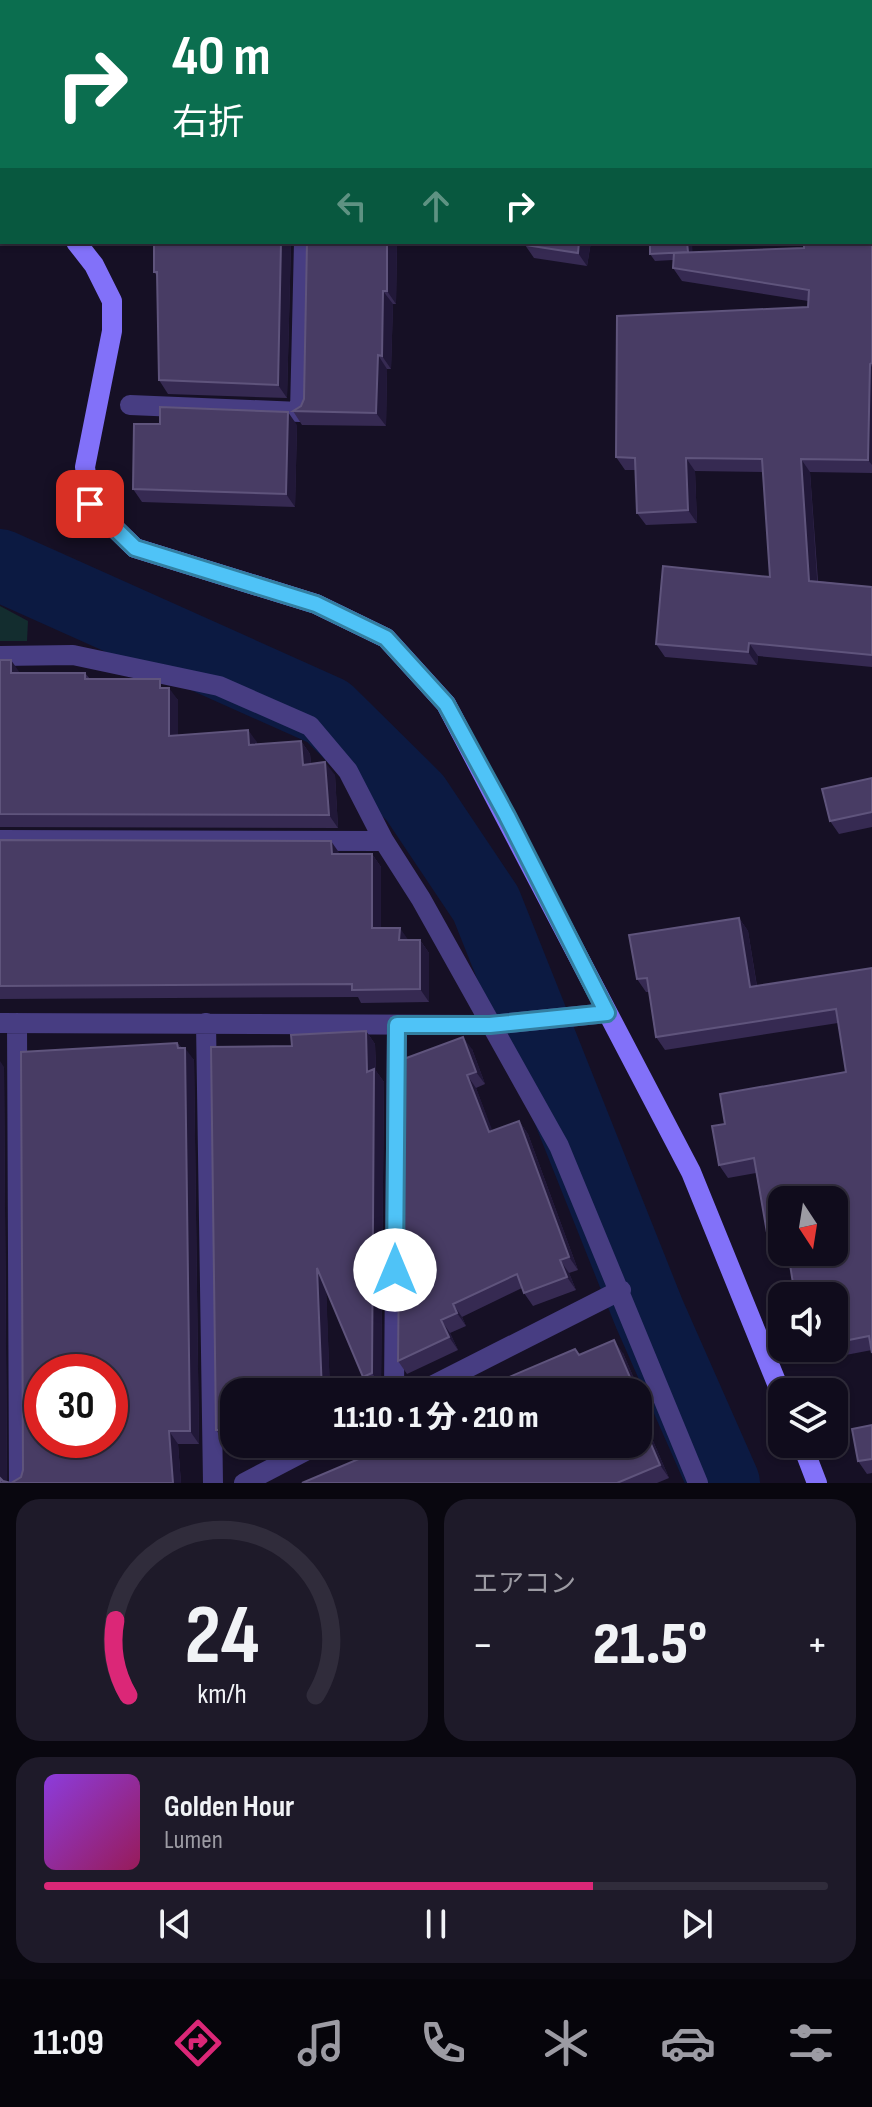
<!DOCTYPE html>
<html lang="ja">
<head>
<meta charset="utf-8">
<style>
	body { margin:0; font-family:"Sofia Sans Condensed","Noto Sans JP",sans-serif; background:#1e1a29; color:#f1f3f6; height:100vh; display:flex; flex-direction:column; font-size:30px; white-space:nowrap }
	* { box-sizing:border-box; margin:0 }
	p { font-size:26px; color:#9c9ba3 }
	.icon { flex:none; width:44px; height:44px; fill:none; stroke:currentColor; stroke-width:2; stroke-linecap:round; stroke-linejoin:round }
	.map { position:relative; height:1483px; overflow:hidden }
	.drawer { display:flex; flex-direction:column; gap:16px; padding:16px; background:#09070f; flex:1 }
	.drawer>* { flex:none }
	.banner { position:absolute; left:0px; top:0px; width:872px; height:244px; box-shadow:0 2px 6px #0004,0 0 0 2px #302c3b; background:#0b6e4f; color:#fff; overflow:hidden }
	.needle { width:52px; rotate:168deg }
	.tools { position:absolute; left:768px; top:1186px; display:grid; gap:16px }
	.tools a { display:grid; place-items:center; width:80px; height:80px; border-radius:16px; background:#100c1c; box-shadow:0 2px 6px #0004,0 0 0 2px #302c3b; font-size:40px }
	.speed { position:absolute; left:24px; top:1354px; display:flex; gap:16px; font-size:40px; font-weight:700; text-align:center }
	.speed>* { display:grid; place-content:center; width:104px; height:104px; border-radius:50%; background:#100c1c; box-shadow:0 2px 6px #0004,0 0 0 2px #302c3b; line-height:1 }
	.speed .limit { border:12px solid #d22; background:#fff; color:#111 }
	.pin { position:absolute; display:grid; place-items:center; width:68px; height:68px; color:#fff; margin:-34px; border-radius:16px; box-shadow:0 4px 12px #0006 }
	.me { position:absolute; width:88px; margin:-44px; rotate:0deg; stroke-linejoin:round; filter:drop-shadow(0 0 6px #0008) }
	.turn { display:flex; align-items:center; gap:28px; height:168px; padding:0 40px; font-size:36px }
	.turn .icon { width:104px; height:104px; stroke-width:2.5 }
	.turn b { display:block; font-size:56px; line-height:68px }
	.lanes { display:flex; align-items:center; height:76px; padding:0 40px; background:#0003; justify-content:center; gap:40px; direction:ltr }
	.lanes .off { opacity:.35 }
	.big { font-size:60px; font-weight:800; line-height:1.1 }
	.drawer .card { flex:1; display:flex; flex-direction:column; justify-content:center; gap:12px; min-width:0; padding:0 28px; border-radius:24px; background:#1e1a29 }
	.drawer .dial { align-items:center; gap:0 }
	.dial svg { height:208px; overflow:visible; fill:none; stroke:#302c3b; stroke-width:7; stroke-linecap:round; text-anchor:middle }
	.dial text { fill:#f1f3f6; stroke:none }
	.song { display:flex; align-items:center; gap:24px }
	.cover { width:96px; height:96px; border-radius:12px; background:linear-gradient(135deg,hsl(270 70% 55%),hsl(330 70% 35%)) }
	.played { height:8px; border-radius:4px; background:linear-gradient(90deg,#db2777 70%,#302c3b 70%) }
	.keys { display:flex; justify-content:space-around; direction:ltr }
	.heat { display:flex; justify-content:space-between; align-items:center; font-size:44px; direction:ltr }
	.drawer .tiles { flex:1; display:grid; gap:16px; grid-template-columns:1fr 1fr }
	.card:last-child { grid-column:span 2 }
	.trip { position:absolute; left:220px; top:1378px; width:432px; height:80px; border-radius:24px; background:#100c1c; box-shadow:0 2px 6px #0004,0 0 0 2px #302c3b; font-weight:800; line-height:80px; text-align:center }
	.tab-bar { display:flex; height:128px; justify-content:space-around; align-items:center; background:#06050b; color:#9c9ba3 }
	.tab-bar .icon { width:56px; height:56px }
	.tab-bar .active { color:#db2777 }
	.tab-bar b { font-size:36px; color:#f1f3f6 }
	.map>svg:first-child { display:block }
	.green { fill:#132d2f }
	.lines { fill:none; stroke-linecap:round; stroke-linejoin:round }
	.river { stroke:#0c1a42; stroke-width:72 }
	.street { stroke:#473d82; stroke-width:20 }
	.secondary { stroke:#8271f9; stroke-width:20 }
	.wall { fill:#362a52; fill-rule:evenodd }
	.shaded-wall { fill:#211838 }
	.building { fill:#483c64; stroke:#5f547c; stroke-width:2; fill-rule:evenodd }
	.route-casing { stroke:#337fa1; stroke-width:20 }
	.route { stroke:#4fc3f7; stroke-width:14 }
</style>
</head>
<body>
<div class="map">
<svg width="872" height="1483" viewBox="0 0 872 1483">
	<rect width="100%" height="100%" fill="#161025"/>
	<path class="green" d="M 0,606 L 28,621 L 27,641 L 0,641 Z"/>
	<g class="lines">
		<path class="river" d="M 0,565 L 328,712 L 415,798 L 486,904 L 649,1313 L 724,1483"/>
		<path class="street" d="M 537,0 L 537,2
			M 0,115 L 2,113
			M 870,137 L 872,137
			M 130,405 L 300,412 L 304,242
			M 0,656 L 73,655 L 219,686 L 310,726 L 348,771 L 384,841 L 421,899 L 559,1146 L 698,1483
			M 0,840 L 384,841
			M 0,1023 L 490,1025 L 607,1013
			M 17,1023 L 19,1483
			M 206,1023 L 213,1483
			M 394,1392 L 397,1025
			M 420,1392 L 621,1290
			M 244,1483 L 319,1444"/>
		<path class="secondary" d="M 0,144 L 2,147
			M 76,242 L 94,265 L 112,301 L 112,331 L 85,467 L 90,504 L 135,548 L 316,604 L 386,638 L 446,704 L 691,1172 L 782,1396
			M 802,1444 L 817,1483"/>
	</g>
	<path class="wall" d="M 0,0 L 151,0 L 152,2 L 2,2 L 2,86 L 0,86 Z
		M 872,0 L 872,107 L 870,108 L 870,2 Z
		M 872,223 L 872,473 L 810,472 L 818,581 L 872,587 L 872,667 L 758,656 L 757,665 L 665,657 L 656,644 L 770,577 L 763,472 L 695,471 L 697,523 L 646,525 L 637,513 L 636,470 L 625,470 L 616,457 L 808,307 L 808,301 L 682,281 L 673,268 L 673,260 L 655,261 L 650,254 L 692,242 L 692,252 L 804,248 Z
		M 154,242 L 291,242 L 287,398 L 168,394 L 159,380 L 157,276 L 154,272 Z
		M 397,242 L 396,304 L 393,304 L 391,369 L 387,369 L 386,426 L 302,425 L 293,411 L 301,406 L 304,399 Z
		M 525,242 L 591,242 L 587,266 L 534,258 L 525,245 Z
		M 297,425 L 295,507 L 142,502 L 133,489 Z
		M 0,660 L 20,673 L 85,673 L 90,679 L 166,688 L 178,700 L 178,735 L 248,730 L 257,744 L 301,741 L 310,754 L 311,764 L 335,775 L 338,828 L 0,827 Z
		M 872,778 L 872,827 L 839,834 L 830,821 Z
		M 0,840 L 340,854 L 372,854 L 381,867 L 381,928 L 408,940 L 420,940 L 429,953 L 429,1002 L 361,1003 L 358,997 L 0,999 Z
		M 739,918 L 748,931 L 757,986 L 872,968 L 872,1350 L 814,1361 L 805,1348 L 834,1348 L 834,1296 L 789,1261 L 779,1263 L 770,1250 L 756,1173 L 728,1178 L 719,1165 L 725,1124 L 846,1072 L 838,1023 L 665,1050 L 656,1037 L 649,992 L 646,992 L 637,979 ZM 782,1200 L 834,1252 L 782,1252 Z
		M 366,1031 L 375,1044 L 376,1071 L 384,1082 L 381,1386 L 372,1390 L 363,1377 L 326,1290 L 330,1392 L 234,1392 L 234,1443 L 225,1443 L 216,1430 L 292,1046 Z
		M 177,1043 L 194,1060 L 199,1444 L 178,1444 L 181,1483 L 0,1483 L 4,1067 L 7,1482 L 11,1483 L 21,1477 Z
		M 472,1049 L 485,1084 L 476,1088 L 492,1131 L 519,1121 L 528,1134 L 578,1270 L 569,1273 L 576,1290 L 533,1306 L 524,1293 L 522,1288 L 462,1317 L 466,1326 L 450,1333 L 458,1350 L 407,1374 L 398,1361 Z
		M 623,1353 L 641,1395 L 638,1396 L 638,1392 L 493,1392 L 488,1386 L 580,1355 Z
		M 638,1406 L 669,1478 L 657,1483 L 302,1483 L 638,1444 Z
		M 872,1425 L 872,1473 L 867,1474 L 858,1461 Z"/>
	<path class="shaded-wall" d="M 281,242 L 291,242 L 287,398 L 278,385 Z
		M 387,242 L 397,242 L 396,304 L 387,291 Z
		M 579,242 L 591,242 L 587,266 L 578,253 Z
		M 687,242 L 692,242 L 693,259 L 688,252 Z
		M 383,291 L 393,304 L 391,369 L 382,356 Z
		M 378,355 L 387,369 L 386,426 L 376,413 Z
		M 870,364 L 872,367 L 872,465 L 868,460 Z
		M 288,412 L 297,425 L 295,507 L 286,494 Z
		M 686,458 L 695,471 L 697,523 L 688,510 Z
		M 801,459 L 810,472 L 818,593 L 809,581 Z
		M 749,643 L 758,656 L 757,665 L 748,652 Z
		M 11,660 L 20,673 L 11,673 Z
		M 169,688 L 178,700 L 178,748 L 169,736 Z
		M 248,730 L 257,742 L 258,758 L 249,745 Z
		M 301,741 L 310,754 L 312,778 L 303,765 Z
		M 325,762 L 335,775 L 338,828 L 329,815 Z
		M 331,841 L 340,854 L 332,854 Z
		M 372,854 L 381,867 L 381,941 L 372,928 Z
		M 739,918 L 748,931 L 759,1000 L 750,987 Z
		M 400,928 L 409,941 L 399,940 Z
		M 420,940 L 429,953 L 429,1002 L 420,989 Z
		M 366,1031 L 375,1044 L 376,1071 L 384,1082 L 381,1386 L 372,1373 Z
		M 463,1037 L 472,1049 L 485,1084 L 476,1072 Z
		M 177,1043 L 185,1053 L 185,1048 L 194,1060 L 199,1444 L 190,1431 Z
		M 0,1061 L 4,1067 L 7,1483 L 3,1483 L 0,1478 Z
		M 467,1075 L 476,1088 L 498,1145 L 489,1132 Z
		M 519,1121 L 528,1134 L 578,1270 L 569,1257 Z
		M 560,1260 L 569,1273 L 576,1290 L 567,1277 Z
		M 317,1268 L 326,1281 L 330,1392 L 322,1392 Z
		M 453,1304 L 462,1317 L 466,1326 L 457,1313 Z
		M 441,1320 L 450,1333 L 458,1350 L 449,1337 Z
		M 614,1340 L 623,1353 L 641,1395 L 632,1382 Z
		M 638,1406 L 669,1478 L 660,1465 L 638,1414 Z
		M 169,1431 L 178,1444 L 181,1483 L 173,1483 Z"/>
	<path class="building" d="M 0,0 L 143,0 L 144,2 L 2,2 L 2,72 L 0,72 Z
		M 231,0 L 451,0 L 451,2 L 206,2 Z
		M 797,0 L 872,0 L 871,94 L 870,94 L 870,2 L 797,2 Z
		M 870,223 L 872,223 L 872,363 L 870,364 L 868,460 L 801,459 L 809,581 L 872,587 L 872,655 L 749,643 L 748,652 L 656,644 L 663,566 L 770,577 L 762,459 L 686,458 L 688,510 L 637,513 L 635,458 L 616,457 L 617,316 L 808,307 L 809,290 L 673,268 L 674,253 L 804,248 L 804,242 L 870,242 Z
		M 154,242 L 281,242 L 278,385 L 159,380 L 157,272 L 154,272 Z
		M 307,242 L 387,242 L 387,291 L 383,291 L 382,356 L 378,355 L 376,413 L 293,411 L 301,406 L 304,399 Z
		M 525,242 L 579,242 L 578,253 L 525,245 Z
		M 650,242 L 687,242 L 688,252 L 650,254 Z
		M 160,407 L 288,412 L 286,494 L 133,489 L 134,424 L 160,424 Z
		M 0,660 L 11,660 L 11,673 L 85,673 L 85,679 L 160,679 L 160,688 L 169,688 L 169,736 L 248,730 L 249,745 L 301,741 L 303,765 L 325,762 L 329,815 L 0,814 Z
		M 872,778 L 872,812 L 830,821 L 822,789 Z
		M 0,840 L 331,841 L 332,854 L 372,854 L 372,928 L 400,928 L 399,940 L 420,940 L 420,989 L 352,990 L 352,984 L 0,986 Z
		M 739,918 L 750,987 L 872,968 L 872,1353 L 869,1336 L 834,1343 L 834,1296 L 795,1296 L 788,1252 L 834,1252 L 834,1200 L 782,1200 L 782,1248 L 770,1250 L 754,1158 L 719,1165 L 712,1126 L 725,1124 L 720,1094 L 846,1072 L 836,1009 L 656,1037 L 647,978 L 637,979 L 629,935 Z
		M 366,1031 L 367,1072 L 374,1069 L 372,1373 L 363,1377 L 317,1268 L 322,1392 L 234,1392 L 234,1430 L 216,1430 L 211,1047 L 292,1046 L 291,1035 Z
		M 463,1037 L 476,1072 L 467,1075 L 489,1132 L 519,1121 L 569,1257 L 560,1260 L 567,1277 L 524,1293 L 517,1274 L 453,1304 L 457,1313 L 441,1320 L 449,1337 L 398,1361 L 401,1060 Z
		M 177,1043 L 178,1048 L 185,1048 L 190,1431 L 169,1431 L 173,1483 L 0,1483 L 0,1478 L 3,1481 L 11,1483 L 21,1477 L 23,1470 L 21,1052 ZM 42,1372 L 110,1372 L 110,1440 L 42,1440 Z
		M 614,1340 L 632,1382 L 625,1385 L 628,1392 L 498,1392 L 510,1387 L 488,1386 L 575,1349 L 579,1355 Z
		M 638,1414 L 660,1465 L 617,1483 L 302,1483 L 394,1444 L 638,1444 Z
		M 872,1425 L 872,1459 L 858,1461 L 852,1429 Z"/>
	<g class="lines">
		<g class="route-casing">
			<path id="route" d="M 90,504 L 135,548 L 316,604 L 386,638 L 446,704 L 507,816 L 607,1013 L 490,1025 L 397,1025 L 395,1270"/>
		</g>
		<use href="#route" class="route"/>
	</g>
</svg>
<div class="tools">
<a><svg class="needle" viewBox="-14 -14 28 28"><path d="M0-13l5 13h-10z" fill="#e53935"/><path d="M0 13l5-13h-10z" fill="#9c9ba3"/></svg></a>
<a><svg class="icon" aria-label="sound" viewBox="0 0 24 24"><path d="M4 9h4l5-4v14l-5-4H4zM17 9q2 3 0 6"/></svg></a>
<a><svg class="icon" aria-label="layers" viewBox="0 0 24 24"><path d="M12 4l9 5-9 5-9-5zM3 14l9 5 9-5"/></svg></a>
</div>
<div class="speed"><div class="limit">30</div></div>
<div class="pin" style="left:90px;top:504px;background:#d93025"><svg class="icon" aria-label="arrive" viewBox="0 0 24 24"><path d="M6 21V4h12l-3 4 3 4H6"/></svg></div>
<svg class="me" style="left:395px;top:1270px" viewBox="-20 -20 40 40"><circle r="19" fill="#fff"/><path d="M0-13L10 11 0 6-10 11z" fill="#4fc3f7"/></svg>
<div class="trip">11:10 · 1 分 · 210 m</div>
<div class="banner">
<div class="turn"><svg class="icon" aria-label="right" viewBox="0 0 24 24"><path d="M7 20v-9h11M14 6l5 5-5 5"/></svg><div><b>40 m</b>右折</div></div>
<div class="lanes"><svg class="icon off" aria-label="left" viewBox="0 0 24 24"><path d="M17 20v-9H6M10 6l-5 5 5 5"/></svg><svg class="icon off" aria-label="ahead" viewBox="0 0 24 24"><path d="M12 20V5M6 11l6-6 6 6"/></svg><svg class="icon" aria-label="right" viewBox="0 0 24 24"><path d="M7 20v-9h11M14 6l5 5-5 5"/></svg></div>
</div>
</div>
<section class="drawer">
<div class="tiles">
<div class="card dial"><svg viewBox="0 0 100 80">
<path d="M14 69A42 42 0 1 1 86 69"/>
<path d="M14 69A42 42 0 0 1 9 40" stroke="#db2777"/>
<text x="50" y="56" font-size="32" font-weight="700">24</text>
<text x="50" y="72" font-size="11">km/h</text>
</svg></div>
<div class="card"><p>エアコン</p>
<div class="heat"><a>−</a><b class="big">21.5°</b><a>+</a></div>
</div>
<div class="card">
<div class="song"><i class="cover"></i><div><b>Golden Hour</b><p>Lumen</p></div></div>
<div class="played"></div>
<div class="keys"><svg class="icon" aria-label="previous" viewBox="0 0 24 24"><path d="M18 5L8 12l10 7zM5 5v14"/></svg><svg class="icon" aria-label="pause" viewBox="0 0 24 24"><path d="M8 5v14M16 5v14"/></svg><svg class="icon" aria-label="next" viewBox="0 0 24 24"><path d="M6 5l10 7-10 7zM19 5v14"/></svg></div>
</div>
</div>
</section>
<nav class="tab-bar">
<b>11:09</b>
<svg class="icon active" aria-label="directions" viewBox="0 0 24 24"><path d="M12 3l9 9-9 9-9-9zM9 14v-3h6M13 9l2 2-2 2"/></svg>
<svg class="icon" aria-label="music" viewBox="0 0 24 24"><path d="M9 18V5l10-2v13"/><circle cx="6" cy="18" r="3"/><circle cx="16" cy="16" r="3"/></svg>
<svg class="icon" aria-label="phone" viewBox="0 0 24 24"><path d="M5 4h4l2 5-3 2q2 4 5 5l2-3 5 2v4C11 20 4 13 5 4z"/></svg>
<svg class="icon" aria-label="climate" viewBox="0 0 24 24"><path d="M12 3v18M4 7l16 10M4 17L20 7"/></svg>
<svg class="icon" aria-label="car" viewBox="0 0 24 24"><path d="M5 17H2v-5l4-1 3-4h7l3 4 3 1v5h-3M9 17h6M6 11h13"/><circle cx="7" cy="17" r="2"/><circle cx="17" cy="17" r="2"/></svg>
<svg class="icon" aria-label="filters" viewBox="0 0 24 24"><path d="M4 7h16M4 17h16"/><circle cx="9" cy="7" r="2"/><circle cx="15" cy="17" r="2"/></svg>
</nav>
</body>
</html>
